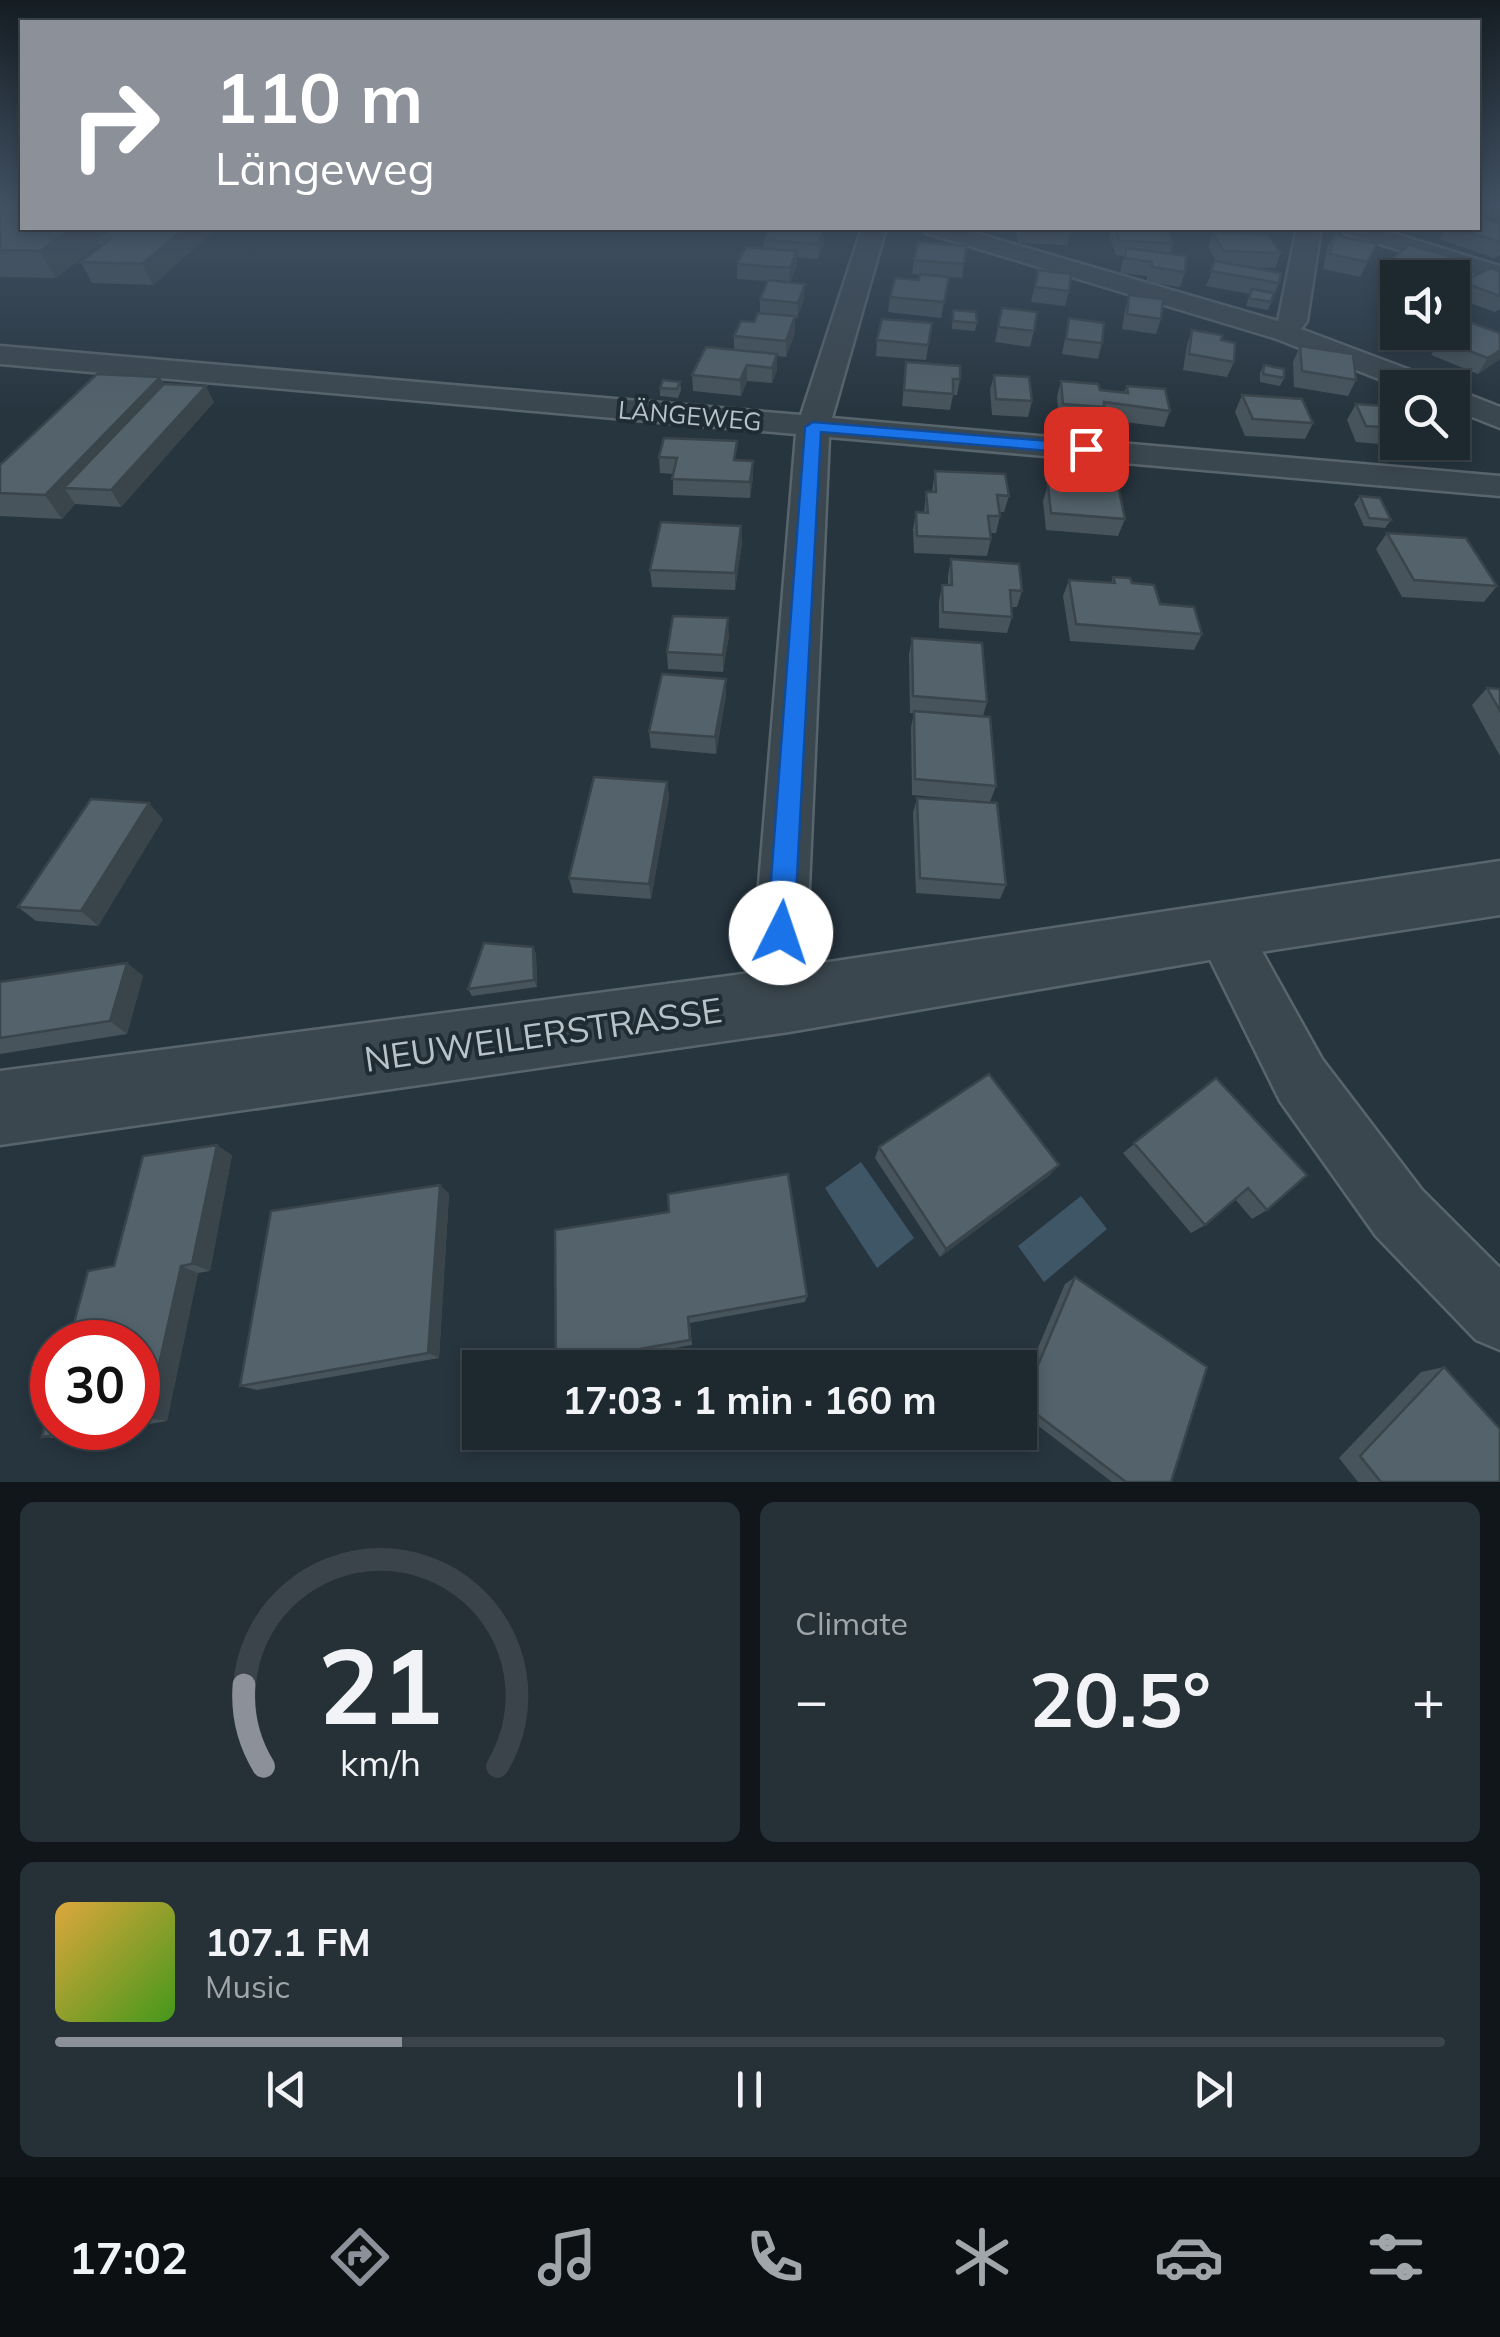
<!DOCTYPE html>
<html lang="en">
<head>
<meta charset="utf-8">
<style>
	body { margin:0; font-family:Mulish,sans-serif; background:#253037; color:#f1f3f6; height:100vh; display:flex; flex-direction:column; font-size:38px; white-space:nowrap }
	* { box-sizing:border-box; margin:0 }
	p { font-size:32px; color:#a0a6aa }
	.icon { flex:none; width:55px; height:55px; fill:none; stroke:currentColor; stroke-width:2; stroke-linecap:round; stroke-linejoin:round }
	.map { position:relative; height:1482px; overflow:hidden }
	.side { display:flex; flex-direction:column; gap:20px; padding:20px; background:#10161a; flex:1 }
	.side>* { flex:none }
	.hud { position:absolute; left:20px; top:20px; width:1460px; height:210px; border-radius:0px; box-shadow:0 5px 15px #0003,0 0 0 2px #3b444b; background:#8c9099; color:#fff; overflow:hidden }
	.buttons { position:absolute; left:1380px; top:260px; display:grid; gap:20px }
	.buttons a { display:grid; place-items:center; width:90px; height:90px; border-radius:0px; background:#1d282f; box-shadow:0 5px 15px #0003,0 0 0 2px #3b444b; font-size:50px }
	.speed { position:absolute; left:30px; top:1320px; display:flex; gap:20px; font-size:50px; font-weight:700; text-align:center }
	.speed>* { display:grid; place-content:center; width:130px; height:130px; border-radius:50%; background:#1d282f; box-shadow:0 5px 15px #0003,0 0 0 2px #3b444b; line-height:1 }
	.speed .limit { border:15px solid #d22; background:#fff; color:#111 }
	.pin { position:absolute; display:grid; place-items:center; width:85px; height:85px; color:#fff; margin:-42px; border-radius:20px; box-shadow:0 5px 15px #0006 }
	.me { position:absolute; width:110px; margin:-55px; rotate:4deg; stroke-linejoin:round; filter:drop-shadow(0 0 8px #0008) }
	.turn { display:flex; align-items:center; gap:35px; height:210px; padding:0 30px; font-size:45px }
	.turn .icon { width:130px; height:130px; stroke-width:2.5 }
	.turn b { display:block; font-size:70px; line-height:85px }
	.big { font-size:75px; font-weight:700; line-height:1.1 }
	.side .tile { flex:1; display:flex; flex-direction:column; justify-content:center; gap:15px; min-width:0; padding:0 35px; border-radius:15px; background:#253037 }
	.side .dial { align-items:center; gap:0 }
	.dial svg { height:260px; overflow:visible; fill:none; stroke:#3b444b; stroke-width:7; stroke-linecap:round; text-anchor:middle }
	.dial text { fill:#f1f3f6; stroke:none }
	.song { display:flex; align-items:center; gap:30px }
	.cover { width:120px; height:120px; border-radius:15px; background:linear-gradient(135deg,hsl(40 70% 55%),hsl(100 70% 35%)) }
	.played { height:10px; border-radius:5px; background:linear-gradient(90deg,#8c9099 25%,#3b444b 25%) }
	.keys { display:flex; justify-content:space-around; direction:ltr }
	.heat { display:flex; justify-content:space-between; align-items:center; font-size:55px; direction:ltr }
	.side .tiles { flex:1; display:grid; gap:20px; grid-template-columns:1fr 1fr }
	.tile:last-child { grid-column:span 2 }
	.trip { position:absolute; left:462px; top:1350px; width:575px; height:100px; border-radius:0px; background:#1d282f; box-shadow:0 5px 15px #0003,0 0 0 2px #3b444b; font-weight:700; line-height:100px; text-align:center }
	.tabs { display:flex; height:160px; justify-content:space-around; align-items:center; background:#0c1013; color:#a0a6aa }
	.tabs .icon { width:70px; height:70px }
	.tabs .on { color:#8c9099 }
	.tabs b { font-size:45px; color:#f1f3f6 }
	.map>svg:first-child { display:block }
	.water { fill:#3f5666 }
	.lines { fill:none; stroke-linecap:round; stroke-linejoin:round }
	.minor-casing { stroke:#59656c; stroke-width:5 }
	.tertiary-casing { stroke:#59656c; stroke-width:5 }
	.minor { fill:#3b474f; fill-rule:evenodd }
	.tertiary { fill:#3b474f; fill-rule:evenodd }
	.wall { fill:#47545c }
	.shaded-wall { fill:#3a454b }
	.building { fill:#53626b; stroke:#3a454b; stroke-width:2.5 }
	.route { fill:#1a73e8; stroke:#114b97; stroke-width:2.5 }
	.labels { text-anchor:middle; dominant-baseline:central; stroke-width:8; stroke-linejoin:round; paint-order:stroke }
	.far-street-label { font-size:25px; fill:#b8c2c9; stroke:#202c34 }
	.near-street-label { font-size:35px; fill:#b8c2c9; stroke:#202c34 }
</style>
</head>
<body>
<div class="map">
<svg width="1500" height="1482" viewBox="0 0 1500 1482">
	<rect width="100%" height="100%" fill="#27353f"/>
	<path class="water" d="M 861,1162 L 914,1238 L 877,1268 L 825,1188 Z
		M 1081,1196 L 1107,1229 L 1044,1282 L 1018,1246 Z"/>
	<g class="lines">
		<g class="minor-casing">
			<path id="minor" d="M 862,228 L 886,228 L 832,418 L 1500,476 L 1500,496 L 829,437 L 807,933 L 817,1000 L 809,1019 L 789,1026 L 769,1019 L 761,1000 L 755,933 L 796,434 L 0,364 L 0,346 L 801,415 Z
				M 922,228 L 958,228 L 1278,321 L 1297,228 L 1321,228 L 1307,321 L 1301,329 L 1442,382 L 1446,388 L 1402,388 L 1274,338 L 926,233 Z
				M 1341,228 L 1376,228 L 1500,266 L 1500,282 L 1345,233 Z
				M 1452,388 L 1500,407 L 1500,428 L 1452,409 Z
				M 1221,905 L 1240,912 L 1322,1059 L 1422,1190 L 1500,1268 L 1500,1350 L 1476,1340 L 1376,1236 L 1280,1101 L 1195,929 L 1202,912 Z"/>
		</g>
		<g class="tertiary-casing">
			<path id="tertiary" d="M 1500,861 L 1500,915 L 1221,958 L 789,1032 L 0,1145 L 0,1071 L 789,968 Z"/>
		</g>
		<use href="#minor" class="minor"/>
		<use href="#tertiary" class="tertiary"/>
	</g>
	<path class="wall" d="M 0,205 L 217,228 L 153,285 L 92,283 L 81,262 L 101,246 L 100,244 L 56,278 L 0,277 Z
		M 1500,224 L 1500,255 L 1494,258 L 1439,239 L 1446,228 L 1478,228 Z
		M 824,228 L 824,243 L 818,259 L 797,257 L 797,266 L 790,282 L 804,299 L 797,318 L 795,318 L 795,332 L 786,357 L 777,356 L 777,370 L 772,383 L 747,381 L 741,396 L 693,391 L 692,375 L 734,350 L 734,336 L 754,322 L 760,313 L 760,299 L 767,281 L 737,279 L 737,264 L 763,248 L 764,240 Z
		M 1015,228 L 1070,228 L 1071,230 L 1067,245 L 1018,243 Z
		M 1112,228 L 1166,228 L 1173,243 L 1170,254 L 1185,272 L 1180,287 L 1147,282 L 1147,276 L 1120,273 L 1124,256 L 1116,255 L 1109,236 Z
		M 1213,233 L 1281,253 L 1275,268 L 1251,267 L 1279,283 L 1268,310 L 1246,306 L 1250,294 L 1206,286 L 1216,261 L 1208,247 Z
		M 1334,235 L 1377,244 L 1360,277 L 1323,269 L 1327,249 Z
		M 914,260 L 964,264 L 962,278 L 949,277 L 941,318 L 888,312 L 890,297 L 919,280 L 920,275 L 912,274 Z
		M 1391,260 L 1447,273 L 1441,278 L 1398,278 L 1398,279 L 1384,275 Z
		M 1038,270 L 1069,291 L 1065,306 L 1031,302 Z
		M 1500,271 L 1500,309 L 1495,312 L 1453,297 L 1462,282 Z
		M 1129,295 L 1161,319 L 1156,334 L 1122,329 L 1125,310 Z
		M 1002,308 L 1034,331 L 1030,347 L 995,342 Z
		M 953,310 L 977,323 L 975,331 L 952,329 Z
		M 1069,318 L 1102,343 L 1098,359 L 1062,354 Z
		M 932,323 L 926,360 L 876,356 L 877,340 Z
		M 1192,330 L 1221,340 L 1234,362 L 1227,377 L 1183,370 L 1187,345 Z
		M 1500,333 L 1500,359 L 1478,374 L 1431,355 L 1440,340 Z
		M 1300,346 L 1356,380 L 1348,396 L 1294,387 L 1293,362 Z
		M 906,362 L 960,379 L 957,395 L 953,395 L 950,410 L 902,406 Z
		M 1264,365 L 1284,378 L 1280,386 L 1260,382 L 1260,373 Z
		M 994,375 L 1032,401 L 1028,417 L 992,415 L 990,390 Z
		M 160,377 L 164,384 L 214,402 L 121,507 L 75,504 L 62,519 L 0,516 L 0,465 Z
		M 1061,381 L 1100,390 L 1124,392 L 1127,386 L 1170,411 L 1164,427 L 1101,419 L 1099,423 L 1059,420 L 1057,397 Z
		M 680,382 L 681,390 L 678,398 L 660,396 L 660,388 Z
		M 1242,395 L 1313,423 L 1305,439 L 1245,436 L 1235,412 Z
		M 1356,404 L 1398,407 L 1398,442 L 1418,442 L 1415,447 L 1356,442 L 1347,420 Z
		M 659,457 L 737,460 L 753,477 L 750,498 L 673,495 L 673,474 L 660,473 Z
		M 935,471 L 1009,496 L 1004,512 L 1000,512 L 1000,516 L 996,533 L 990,533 L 991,539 L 987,556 L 914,553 L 913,529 L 916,512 L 924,513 L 926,492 L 932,492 Z
		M 1048,485 L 1125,519 L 1118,536 L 1046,530 L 1043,501 Z
		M 1360,496 L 1391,520 L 1385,528 L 1364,526 L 1354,504 Z
		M 1387,533 L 1497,586 L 1484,602 L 1402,597 L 1376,549 Z
		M 742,542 L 735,590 L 652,587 L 650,570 Z
		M 951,559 L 1022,591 L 1017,607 L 1011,607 L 1012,617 L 1007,633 L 939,628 L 939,601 L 942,585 L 948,585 L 948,576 Z
		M 1113,577 L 1132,583 L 1202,634 L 1194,650 L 1070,641 L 1063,596 L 1069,580 L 1111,583 Z
		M 729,635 L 723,672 L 668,669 L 667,652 Z
		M 912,638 L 987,702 L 983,716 L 996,786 L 990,802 L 912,795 L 911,727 L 914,713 L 910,713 L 909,654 Z
		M 726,679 L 726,695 L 716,754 L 651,748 L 649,732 Z
		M 1487,688 L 1500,689 L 1500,756 L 1472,705 Z
		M 667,782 L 669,798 L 651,899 L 573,893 L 569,878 Z
		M 917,798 L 1006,885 L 1000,899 L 916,893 L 913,813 Z
		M 163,819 L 98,926 L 36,921 L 18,907 Z
		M 533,947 L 536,954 L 537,987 L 472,996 L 468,989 Z
		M 127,963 L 143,976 L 127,1034 L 0,1054 L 0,982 Z
		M 1216,1078 L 1267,1210 L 1252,1219 L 1235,1199 L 1205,1225 L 1191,1233 L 1123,1153 Z
		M 879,1147 L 1050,1175 L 940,1257 L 875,1158 Z
		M 232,1155 L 210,1271 L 198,1273 L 167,1421 L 138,1426 L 138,1342 L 114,1266 Z
		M 440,1185 L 449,1194 L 439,1358 L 257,1390 L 240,1386 Z
		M 555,1230 L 807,1296 L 805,1302 L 690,1323 L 692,1345 L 561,1368 L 556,1364 Z
		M 1075,1277 L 1171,1482 L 1112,1482 L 1020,1412 L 1020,1390 L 1065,1284 Z
		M 1444,1367 L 1500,1482 L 1358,1482 L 1339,1458 L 1421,1372 Z
		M 52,1428 L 130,1428 L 67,1439 L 42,1437 Z"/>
	<path class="shaded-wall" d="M 72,228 L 120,228 L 97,238 L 100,244 L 56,278 L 40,251 Z
		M 185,228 L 217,228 L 153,285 L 142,264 Z
		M 824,228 L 824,243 L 818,259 L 819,244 Z
		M 797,251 L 797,266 L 789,283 L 790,268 Z
		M 1455,258 L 1447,273 L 1441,278 L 1435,278 L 1438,273 Z
		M 805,284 L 804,299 L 797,318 L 798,303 Z
		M 795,316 L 795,332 L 786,357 L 786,341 Z
		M 1500,350 L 1500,359 L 1478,374 L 1488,358 Z
		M 777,354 L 777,370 L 772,383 L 772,368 Z
		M 747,365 L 747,381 L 741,396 L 740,380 Z
		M 160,377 L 172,400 L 64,488 L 75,504 L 62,519 L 45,495 Z
		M 206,386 L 214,402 L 121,507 L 111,490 Z
		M 753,461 L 753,477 L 750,498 L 750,482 Z
		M 741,526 L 742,542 L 735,590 L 735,573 Z
		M 728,618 L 729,635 L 723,672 L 723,655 Z
		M 726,679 L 726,695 L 716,754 L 715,737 Z
		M 667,782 L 669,798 L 651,899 L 649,884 Z
		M 149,803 L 163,819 L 98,926 L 81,911 Z
		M 533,947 L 536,954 L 537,987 L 534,980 Z
		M 127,963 L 143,976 L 127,1034 L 110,1021 Z
		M 217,1145 L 232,1155 L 210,1271 L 192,1264 Z
		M 1059,1165 L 1050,1175 L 940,1257 L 946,1249 Z
		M 440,1185 L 449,1194 L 439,1358 L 428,1353 Z
		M 181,1266 L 198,1273 L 167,1421 L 147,1418 Z"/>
	<path class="building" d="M 0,205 L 22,205 L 22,228 L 72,228 L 40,251 L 0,250 Z
		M 1479,217 L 1500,224 L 1500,242 L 1455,228 L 1478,228 L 1478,218 Z
		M 112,228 L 185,228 L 142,264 L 81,262 L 110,239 L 97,238 Z
		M 769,228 L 824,228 L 819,244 L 764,240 Z
		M 1021,228 L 1070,228 L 1071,230 Z
		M 1115,228 L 1166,228 L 1173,243 L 1120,241 Z
		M 1213,233 L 1268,235 L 1281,253 L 1224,251 Z
		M 1334,235 L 1377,244 L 1367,262 L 1330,254 Z
		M 918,242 L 966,246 L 964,264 L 914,260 Z
		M 1409,245 L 1455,258 L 1438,273 L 1391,260 Z
		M 746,247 L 797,251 L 790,268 L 737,264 Z
		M 1126,248 L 1186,256 L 1185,272 L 1152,267 L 1152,262 L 1125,258 Z
		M 1215,261 L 1281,273 L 1279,283 L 1211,271 Z
		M 1490,268 L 1500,271 L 1500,296 L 1462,282 Z
		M 1038,270 L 1071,274 L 1069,291 L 1035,287 Z
		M 920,274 L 949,277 L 944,302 L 890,297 L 895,278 L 919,280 Z
		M 768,280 L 805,284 L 798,303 L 760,299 Z
		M 1252,289 L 1274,293 L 1271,302 L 1249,298 Z
		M 1129,295 L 1163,299 L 1161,319 L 1127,314 Z
		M 1002,308 L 1037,312 L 1034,331 L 998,327 Z
		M 953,310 L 976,312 L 977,323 L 953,321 Z
		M 758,313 L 795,316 L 786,341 L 734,336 L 741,321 L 754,322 Z
		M 1069,318 L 1104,323 L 1102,343 L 1066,339 Z
		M 882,319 L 932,323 L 928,345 L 877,340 Z
		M 1469,322 L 1500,333 L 1500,350 L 1488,358 L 1440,340 Z
		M 1192,330 L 1222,335 L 1221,340 L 1235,343 L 1234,362 L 1189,354 Z
		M 1300,346 L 1353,354 L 1356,380 L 1302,371 Z
		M 706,347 L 777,354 L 772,368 L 747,365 L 740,380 L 692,375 Z
		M 906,362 L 960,366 L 960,379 L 953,379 L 953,394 L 904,390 Z
		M 1264,365 L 1284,369 L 1284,378 L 1263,374 Z
		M 97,374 L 160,377 L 45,495 L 0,493 L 0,465 Z
		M 994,375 L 1029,377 L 1032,401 L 996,399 Z
		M 663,380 L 680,382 L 677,389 L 660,388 Z
		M 1061,381 L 1098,384 L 1100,390 L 1128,393 L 1127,386 L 1165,389 L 1170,411 L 1104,402 L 1104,407 L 1063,404 Z
		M 164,384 L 206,386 L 111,490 L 64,488 Z
		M 1242,395 L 1302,399 L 1313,423 L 1253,419 Z
		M 1356,404 L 1398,407 L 1398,428 L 1366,426 Z
		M 664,438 L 737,441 L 734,460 L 753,461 L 750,482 L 672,479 L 677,458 L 659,457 Z
		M 935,471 L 1005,474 L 1009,496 L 997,495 L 1000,516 L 988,516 L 991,539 L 917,536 L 916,512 L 928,513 L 926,492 L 936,492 Z
		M 1048,485 L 1119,490 L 1125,519 L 1051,513 Z
		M 1360,496 L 1380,498 L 1391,520 L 1369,518 Z
		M 661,522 L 741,526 L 735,573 L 650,570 Z
		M 1387,533 L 1466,538 L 1497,586 L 1414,580 Z
		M 951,559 L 1019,564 L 1022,591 L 1010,590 L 1012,617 L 943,612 L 942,585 L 952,585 Z
		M 1113,577 L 1130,578 L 1132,583 L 1154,585 L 1160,604 L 1194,607 L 1202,634 L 1076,624 L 1069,580 L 1115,583 Z
		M 673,616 L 728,618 L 723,655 L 667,652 Z
		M 912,638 L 982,643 L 987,702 L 913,696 Z
		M 662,674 L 726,679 L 715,737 L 649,732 Z
		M 1487,688 L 1500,689 L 1500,711 Z
		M 914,711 L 990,717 L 996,786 L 915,779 Z
		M 594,777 L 667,782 L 649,884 L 569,878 Z
		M 917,798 L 997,803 L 1006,885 L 920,878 Z
		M 91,799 L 149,803 L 81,911 L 18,907 Z
		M 484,943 L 533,947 L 534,980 L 468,989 Z
		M 127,963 L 110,1021 L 0,1038 L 0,982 Z
		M 989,1074 L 1059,1165 L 946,1249 L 879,1147 Z
		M 1216,1078 L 1307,1175 L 1267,1210 L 1248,1188 L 1205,1225 L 1134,1143 Z
		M 217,1145 L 192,1264 L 181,1266 L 147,1418 L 138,1420 L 138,1342 L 69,1342 L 88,1271 L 114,1266 L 143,1156 Z
		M 788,1174 L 807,1296 L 688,1317 L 690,1340 L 556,1364 L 555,1230 L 669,1212 L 668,1194 Z
		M 440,1185 L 428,1353 L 240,1386 L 271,1211 Z
		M 1075,1277 L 1207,1367 L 1171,1482 L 1126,1482 L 1022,1403 Z
		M 1444,1367 L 1500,1429 L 1500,1482 L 1381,1482 L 1360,1456 Z
		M 52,1400 L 52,1428 L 93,1428 L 42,1437 Z"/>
	<linearGradient id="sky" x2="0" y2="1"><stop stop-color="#151d23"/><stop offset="0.5" stop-color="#415163"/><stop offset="1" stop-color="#415163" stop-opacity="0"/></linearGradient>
	<rect width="1500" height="412" fill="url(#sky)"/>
	<path class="route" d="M 813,422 L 1086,444 L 1095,449 L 1086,454 L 821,432 L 794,933 L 790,942 L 781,945 L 771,942 L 767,933 L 805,427 Z"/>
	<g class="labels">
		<g class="far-street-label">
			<text transform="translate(690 415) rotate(5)">LÄNGEWEG</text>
		</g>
		<g class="near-street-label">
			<text transform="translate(543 1034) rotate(-8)">NEUWEILERSTRASSE</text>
		</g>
	</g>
</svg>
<div class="buttons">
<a><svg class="icon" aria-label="sound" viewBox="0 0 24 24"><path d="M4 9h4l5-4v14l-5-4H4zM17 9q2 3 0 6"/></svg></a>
<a><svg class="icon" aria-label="search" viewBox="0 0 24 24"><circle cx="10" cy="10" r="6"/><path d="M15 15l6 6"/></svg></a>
</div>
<div class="speed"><div class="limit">30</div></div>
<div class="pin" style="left:1086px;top:449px;background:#d93025"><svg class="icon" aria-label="arrive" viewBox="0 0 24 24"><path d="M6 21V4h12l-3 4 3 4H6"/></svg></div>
<svg class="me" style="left:781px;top:933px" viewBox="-20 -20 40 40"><circle r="19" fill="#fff"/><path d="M0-13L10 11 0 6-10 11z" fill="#1a73e8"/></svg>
<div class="trip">17:03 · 1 min · 160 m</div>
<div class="hud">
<div class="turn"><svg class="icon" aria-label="right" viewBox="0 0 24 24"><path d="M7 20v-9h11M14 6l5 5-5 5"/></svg><div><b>110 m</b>Längeweg</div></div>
</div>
</div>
<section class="side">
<div class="tiles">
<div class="tile dial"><svg viewBox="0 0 100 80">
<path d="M14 69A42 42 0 1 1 86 69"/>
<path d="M14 69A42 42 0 0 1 8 44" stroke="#8c9099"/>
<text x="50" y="56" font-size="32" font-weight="700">21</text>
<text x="50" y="72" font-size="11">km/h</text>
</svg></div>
<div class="tile"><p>Climate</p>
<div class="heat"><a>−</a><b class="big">20.5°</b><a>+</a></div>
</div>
<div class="tile">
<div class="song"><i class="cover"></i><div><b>107.1 FM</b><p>Music</p></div></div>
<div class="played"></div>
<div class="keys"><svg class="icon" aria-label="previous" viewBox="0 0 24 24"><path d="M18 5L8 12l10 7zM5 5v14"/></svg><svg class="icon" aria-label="pause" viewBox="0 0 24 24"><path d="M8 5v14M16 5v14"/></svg><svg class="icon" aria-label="next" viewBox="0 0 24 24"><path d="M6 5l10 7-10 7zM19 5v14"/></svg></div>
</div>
</div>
</section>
<nav class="tabs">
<b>17:02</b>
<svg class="icon on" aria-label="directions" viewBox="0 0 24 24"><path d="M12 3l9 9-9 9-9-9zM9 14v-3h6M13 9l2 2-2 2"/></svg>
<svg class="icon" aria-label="music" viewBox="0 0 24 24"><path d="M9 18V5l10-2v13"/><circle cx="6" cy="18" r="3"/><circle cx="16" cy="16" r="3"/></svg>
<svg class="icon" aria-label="phone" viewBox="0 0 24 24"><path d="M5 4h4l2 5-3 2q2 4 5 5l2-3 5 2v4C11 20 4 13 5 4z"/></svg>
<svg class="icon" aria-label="climate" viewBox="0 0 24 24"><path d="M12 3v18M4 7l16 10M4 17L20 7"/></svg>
<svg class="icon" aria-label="car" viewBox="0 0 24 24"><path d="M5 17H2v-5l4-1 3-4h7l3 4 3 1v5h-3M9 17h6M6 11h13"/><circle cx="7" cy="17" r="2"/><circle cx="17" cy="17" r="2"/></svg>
<svg class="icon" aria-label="filters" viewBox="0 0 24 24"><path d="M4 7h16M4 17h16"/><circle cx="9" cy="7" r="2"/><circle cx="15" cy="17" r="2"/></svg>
</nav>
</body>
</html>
